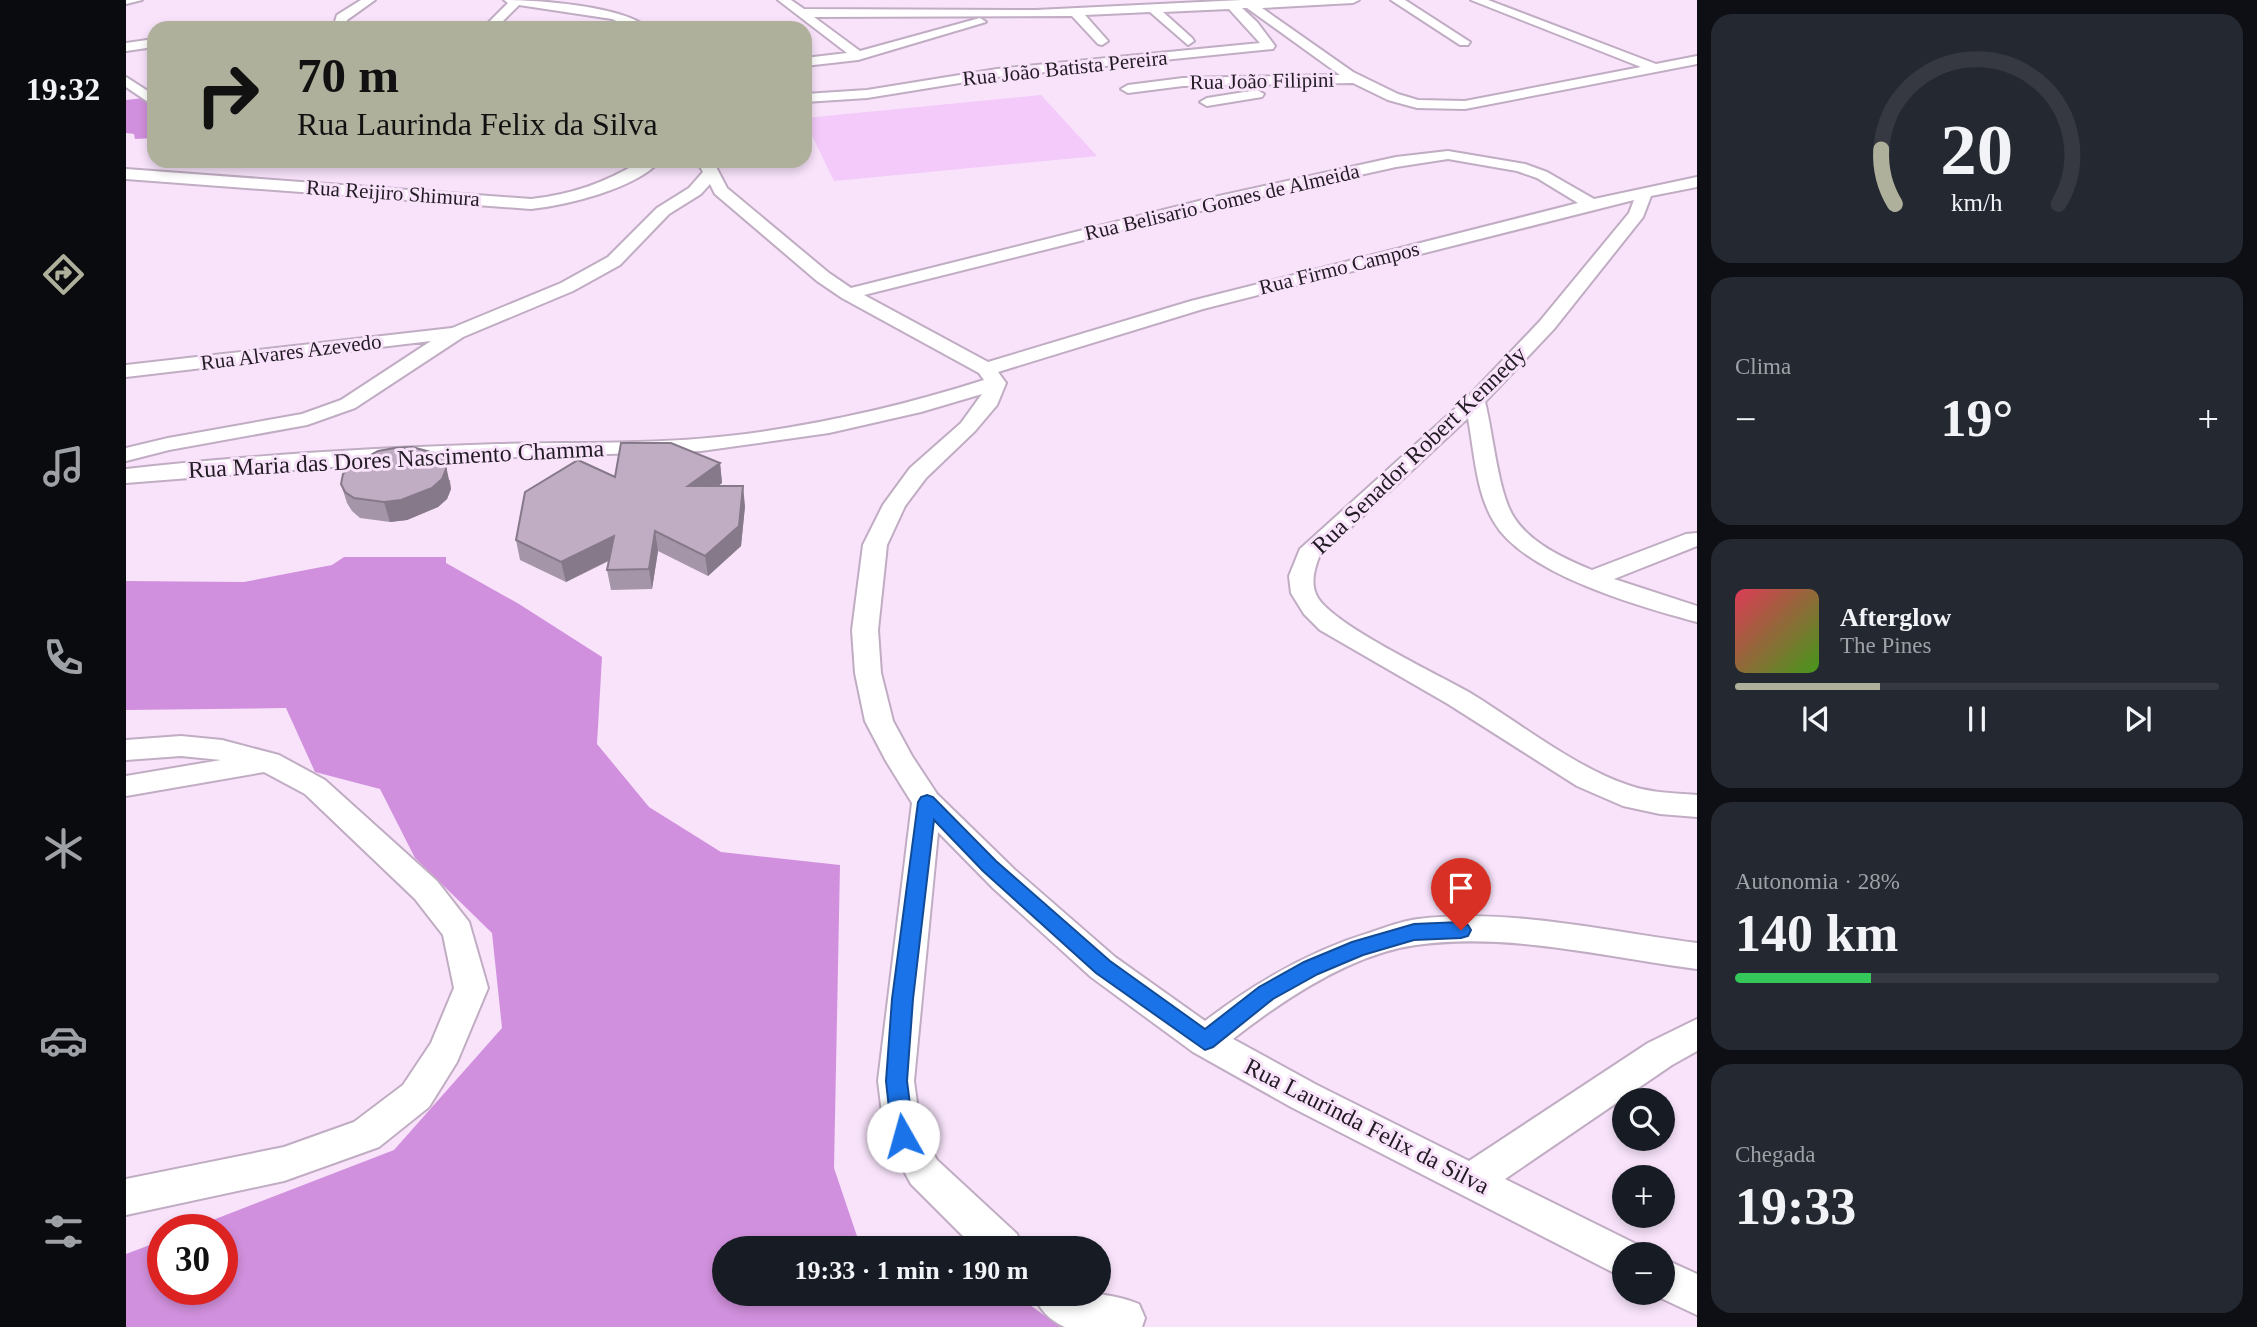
<!DOCTYPE html>
<html lang="pt">
<head>
<meta charset="utf-8">
<style>
	body { margin:0; font-family:"Times New Roman",serif; background:#242831; color:#f1f3f6; height:100vh; display:flex; flex-direction:column; font-size:26px; white-space:nowrap }
	* { box-sizing:border-box; margin:0 }
	p { font-size:23px; color:#9ea1a6 }
	.icon { flex:none; width:38px; height:38px; fill:none; stroke:currentColor; stroke-width:2; stroke-linecap:round; stroke-linejoin:round }
	.map { position:relative; flex:1; overflow:hidden }
	.drawer { display:flex; flex-direction:column; gap:14px; padding:14px; background:#0d0f14; width:560px }
	.drawer>* { flex:none }
	.banner { position:absolute; left:21px; top:21px; width:665px; height:147px; border-radius:21px; box-shadow:0 4px 10px #0003; background:#aeb09b; color:#111; overflow:hidden }
	.fabs { position:absolute; left:1486px; top:1088px; display:grid; gap:14px }
	.fabs a { display:grid; place-items:center; width:63px; height:63px; border-radius:50%; background:#171b24; box-shadow:0 4px 10px #0003; font-size:35px }
	.speed { position:absolute; left:21px; top:1214px; display:flex; gap:14px; font-size:35px; font-weight:700; text-align:center }
	.speed>* { display:grid; place-content:center; width:91px; height:91px; border-radius:50%; background:#171b24; box-shadow:0 4px 10px #0003; line-height:1 }
	.speed .limit { border:10px solid #d22; background:#fff; color:#111 }
	.pin { position:absolute; display:grid; place-items:center; width:60px; height:60px; color:#fff; margin:-72px -30px; border-radius:50% 50% 50% 0; rotate:-45deg; box-shadow:0 0 7px #0007 }
	.pin .icon { rotate:45deg }
	.me { position:absolute; width:77px; margin:-38px; rotate:353deg; stroke-linejoin:round; filter:drop-shadow(0 0 5px #0008) }
	.turn { display:flex; align-items:center; gap:24px; height:147px; padding:0 35px; font-size:32px }
	.turn .icon { width:91px; height:91px; stroke-width:2.5 }
	.turn b { display:block; font-size:49px; line-height:60px }
	.big { font-size:52px; font-weight:800; line-height:1.1 }
	.drawer .card { flex:1; display:flex; flex-direction:column; justify-content:center; gap:10px; min-width:0; padding:0 24px; border-radius:21px; background:#242831 }
	.drawer .dial { align-items:center; gap:0 }
	.dial svg { height:182px; overflow:visible; fill:none; stroke:#363941; stroke-width:7; stroke-linecap:round; text-anchor:middle }
	.dial text { fill:#f1f3f6; stroke:none }
	.song { display:flex; align-items:center; gap:21px }
	.cover { width:84px; height:84px; border-radius:10px; background:linear-gradient(135deg,hsl(350 70% 55%),hsl(100 70% 35%)) }
	.played { height:7px; border-radius:4px; background:linear-gradient(90deg,#aeb09b 30%,#363941 30%) }
	.keys { display:flex; justify-content:space-around; direction:ltr }
	.heat { display:flex; justify-content:space-between; align-items:center; font-size:38px; direction:ltr }
	.charge { height:10px; border-radius:5px; background:linear-gradient(90deg,#34c759 28%,#363941 0) }
	.trip { position:absolute; left:586px; top:1236px; width:399px; height:70px; border-radius:35px; background:#171b24; box-shadow:0 4px 10px #0003; font-weight:800; line-height:70px; text-align:center }
	main { display:flex; flex:1; min-height:0 }
	.tab-bar { display:flex; flex-direction:column; width:126px; justify-content:space-around; align-items:center; background:#090b0e; color:#9ea1a6 }
	.tab-bar .icon { width:49px; height:49px }
	.tab-bar .selected { color:#aeb09b }
	.tab-bar b { font-size:32px; color:#f1f3f6 }
	.map>svg:first-child { display:block }
	.green { fill:#f3cafa }
	.forest { fill:#d190dd }
	.lines { fill:none; stroke-linecap:round; stroke-linejoin:round }
	.minor-casing { stroke:#c0acc3; stroke-width:4 }
	.minor { fill:#fff; fill-rule:evenodd }
	.wall { fill:#a595a9 }
	.shaded-wall { fill:#867989 }
	.building { fill:#c0adc4; stroke:#867989; stroke-width:2 }
	.route { fill:#1a73e8; stroke:#114b97; stroke-width:2 }
	.labels { text-anchor:middle; dominant-baseline:central; stroke-width:6; stroke-linejoin:round; paint-order:stroke }
	.far-street-label { font-size:21px; fill:#221b23; stroke:#f8e3fb }
	.street-label { font-size:24px; fill:#221b23; stroke:#f8e3fb }
</style>
</head>
<body>
<main>
<nav class="tab-bar">
<b>19:32</b>
<svg class="icon selected" aria-label="directions" viewBox="0 0 24 24"><path d="M12 3l9 9-9 9-9-9zM9 14v-3h6M13 9l2 2-2 2"/></svg>
<svg class="icon" aria-label="music" viewBox="0 0 24 24"><path d="M9 18V5l10-2v13"/><circle cx="6" cy="18" r="3"/><circle cx="16" cy="16" r="3"/></svg>
<svg class="icon" aria-label="phone" viewBox="0 0 24 24"><path d="M5 4h4l2 5-3 2q2 4 5 5l2-3 5 2v4C11 20 4 13 5 4z"/></svg>
<svg class="icon" aria-label="climate" viewBox="0 0 24 24"><path d="M12 3v18M4 7l16 10M4 17L20 7"/></svg>
<svg class="icon" aria-label="car" viewBox="0 0 24 24"><path d="M5 17H2v-5l4-1 3-4h7l3 4 3 1v5h-3M9 17h6M6 11h13"/><circle cx="7" cy="17" r="2"/><circle cx="17" cy="17" r="2"/></svg>
<svg class="icon" aria-label="filters" viewBox="0 0 24 24"><path d="M4 7h16M4 17h16"/><circle cx="9" cy="7" r="2"/><circle cx="15" cy="17" r="2"/></svg>
</nav>
<div class="map">
<svg width="1571" height="1327" viewBox="0 0 1571 1327">
	<rect width="100%" height="100%" fill="#f8e3fb"/>
	<path class="green" d="M 915,95 L 971,156 L 708,181 L 679,121 L 679,118 Z"/>
	<path class="forest" d="M 18,98 L 28,105 L 28,138 L 9,139 L 8,134 L 0,133 L 0,100 Z
		M 218,557 L 320,557 L 320,563 L 393,604 L 476,657 L 471,744 L 523,807 L 595,852 L 714,865 L 708,1168 L 735,1248 L 598,1248 L 598,1293 L 887,1293 L 935,1327 L 0,1327 L 0,1254 L 37,1240 L 37,1290 L 96,1290 L 96,1230 L 61,1230 L 268,1150 L 376,1028 L 366,933 L 289,858 L 254,789 L 189,772 L 160,708 L 0,710 L 0,581 L 118,582 L 206,565 Z"/>
	<g class="lines">
		<g class="minor-casing">
			<path id="minor" d="M 0,0 L 16,0 L 0,4 Z
				M 235,0 L 249,0 L 221,20 L 219,28 L 207,28 L 211,15 Z
				M 378,0 C 412,0 497,6 522,28 L 506,28 L 486,19 L 393,5 L 370,28 L 357,28 L 382,3 Z
				M 652,0 L 665,0 L 678,9 L 910,10 L 1116,0 L 1233,0 L 1227,3 L 1136,8 L 1227,72 L 1272,94 L 1292,100 L 1339,101 L 1515,67 L 1345,0 L 1362,0 L 1530,64 L 1571,56 L 1571,64 L 1339,109 L 1291,108 L 1262,100 L 1227,83 L 1057,86 L 1002,93 L 995,89 L 1002,85 L 1057,78 L 1214,75 L 1121,8 L 1116,8 L 1131,22 L 1149,46 L 1147,49 L 871,77 L 741,98 L 679,102 L 679,94 L 741,90 L 871,69 L 1134,43 L 1103,9 L 1037,12 L 1066,38 L 1068,41 L 1062,45 L 1024,12 L 959,15 L 982,41 L 976,45 L 972,44 L 946,16 L 688,17 L 734,51 L 854,18 L 860,22 L 732,60 L 679,66 L 679,58 L 721,53 Z
				M 1265,0 L 1279,0 L 1344,42 L 1342,45 L 1334,45 Z
				M 28,39 L 28,47 L 0,51 L 0,43 Z
				M 0,77 L 28,95 L 28,106 L 0,87 Z
				M 1131,90 L 1138,94 L 1136,97 L 1081,106 L 1074,102 L 1081,98 Z
				M 1322,151 L 1399,164 L 1421,172 L 1468,199 L 1571,177 L 1571,187 L 1525,196 L 1517,217 L 1428,329 L 1359,402 C 1367,432 1372,495 1389,519 C 1406,544 1439,559 1466,570 L 1560,534 L 1571,533 L 1571,546 L 1488,579 L 1571,606 L 1571,622 C 1515,607 1398,574 1368,522 C 1350,493 1348,451 1342,418 L 1193,557 C 1188,570 1184,585 1192,598 C 1210,626 1307,672 1341,691 C 1391,721 1448,767 1502,785 C 1524,793 1548,793 1571,795 L 1571,817 L 1534,814 L 1497,806 L 1451,786 L 1322,704 L 1194,630 L 1178,614 L 1165,593 L 1163,576 L 1174,549 L 1342,397 L 1414,321 L 1503,213 L 1508,200 L 1077,309 L 872,372 L 880,383 L 871,405 L 849,431 L 800,478 L 779,506 L 761,545 L 752,630 L 755,673 L 767,721 L 786,756 L 811,794 L 889,870 L 989,957 L 1079,1021 C 1130,982 1183,951 1246,932 C 1260,927 1276,921 1292,919 C 1384,908 1479,931 1571,943 L 1571,969 C 1479,957 1383,932 1290,945 C 1225,954 1158,999 1107,1039 L 1191,1085 L 1343,1161 L 1522,1043 L 1571,1019 L 1571,1051 L 1546,1065 L 1379,1179 L 1512,1245 L 1516,1255 L 1498,1255 L 1498,1278 L 1165,1107 L 1067,1052 L 965,977 L 867,888 L 812,832 L 788,1081 L 795,1132 L 811,1160 L 891,1234 L 896,1248 L 849,1248 L 785,1184 L 759,1136 L 752,1081 L 786,803 L 760,761 L 739,721 L 729,673 L 726,630 L 737,545 L 757,505 L 784,468 L 835,423 L 856,394 L 795,412 L 703,433 L 575,451 L 295,460 L 0,483 L 0,469 C 123,455 247,448 371,444 C 454,442 537,445 620,434 C 701,423 780,405 858,380 L 853,373 L 716,298 L 691,281 L 589,194 L 584,184 L 575,194 L 543,214 L 494,265 L 447,291 L 337,337 L 229,408 L 181,425 L 43,450 L 0,461 L 0,448 L 42,438 L 176,414 L 215,400 L 305,341 L 0,377 L 0,365 L 326,328 L 435,283 L 482,257 L 531,208 L 563,188 L 577,172 L 571,161 L 587,161 L 601,188 L 703,273 L 725,288 L 1093,196 L 1270,157 ZM 1322,159 L 1391,171 L 1411,178 L 1452,203 L 1065,301 L 862,362 L 738,295 L 1094,206 L 1270,167 Z
				M 515,161 L 534,161 C 509,189 441,205 405,209 L 0,179 L 0,169 L 405,199 C 445,195 481,182 515,161 Z
				M 55,736 L 96,740 L 153,755 L 199,780 L 311,881 L 343,922 L 362,988 L 331,1062 L 303,1107 L 253,1147 L 158,1181 L 0,1215 L 0,1179 L 158,1147 L 228,1122 L 277,1085 L 305,1043 L 328,988 L 317,935 L 289,899 L 179,794 L 138,772 L 0,796 L 0,776 L 95,760 L 55,756 L 0,760 L 0,740 Z
				M 1536,1258 L 1571,1274 L 1571,1315 L 1524,1293 L 1536,1293 Z
				M 907,1293 C 943,1293 980,1290 1013,1304 L 1019,1318 L 1016,1327 L 939,1327 C 923,1320 913,1309 907,1293 Z"/>
		</g>
		<use href="#minor" class="minor"/>
	</g>
	<path class="wall" d="M 594,463 L 596,483 L 592,486 L 619,506 L 615,546 L 582,576 L 532,551 L 526,589 L 485,590 L 481,570 L 483,561 L 440,582 L 394,560 L 390,540 Z
		M 324,480 L 325,489 L 321,499 L 312,507 L 281,520 L 264,522 L 234,518 L 226,511 L 221,503 L 215,484 Z"/>
	<path class="shaded-wall" d="M 319,461 L 325,489 L 321,499 L 312,507 L 281,520 L 264,522 L 258,502 Z
		M 594,463 L 596,483 L 564,505 L 562,486 Z
		M 617,486 L 619,506 L 615,546 L 582,576 L 579,556 Z
		M 529,531 L 532,551 L 526,589 L 523,569 Z
		M 488,536 L 491,556 L 440,582 L 435,562 Z"/>
	<path class="building" d="M 495,443 L 545,443 L 594,463 L 562,486 L 617,486 L 613,526 L 579,556 L 529,531 L 523,569 L 481,570 L 488,536 L 435,562 L 390,540 L 399,492 L 452,460 L 489,477 Z
		M 286,447 L 312,454 L 319,461 L 320,469 L 316,479 L 306,488 L 275,500 L 258,502 L 228,498 L 219,492 L 215,484 L 217,474 L 225,466 L 252,451 L 269,448 Z"/>
	<path class="route" d="M 801,795 L 807,797 L 870,861 L 984,961 L 1079,1029 L 1133,987 L 1178,962 L 1226,942 L 1288,924 L 1335,922 L 1342,925 L 1345,930 L 1342,936 L 1335,938 L 1288,940 L 1237,955 L 1192,974 L 1147,999 L 1087,1047 L 1079,1050 L 970,973 L 857,871 L 808,820 L 787,999 L 781,1081 L 788,1136 L 785,1143 L 777,1146 L 769,1143 L 766,1136 L 760,1081 L 762,1054 L 766,999 L 792,802 L 795,797 Z"/>
	<g class="labels">
		<g class="far-street-label">
			<text transform="translate(939 68) rotate(-6)">Rua João Batista Pereira</text>
			<text transform="translate(1136 81) rotate(-1)">Rua João Filipini</text>
			<text transform="translate(267 193) rotate(4)">Rua Reijiro Shimura</text>
			<text transform="translate(1096 202) rotate(-13)">Rua Belisario Gomes de Almeida</text>
			<text transform="translate(1213 268) rotate(-14)">Rua Firmo Campos</text>
			<text transform="translate(165 352) rotate(-7)">Rua Alvares Azevedo</text>
		</g>
		<g class="street-label">
			<text transform="translate(1293 450) rotate(-44)">Rua Senador Robert Kennedy</text>
			<text transform="translate(270 459) rotate(-3)">Rua Maria das Dores Nascimento Chamma</text>
			<text transform="translate(1241 1126) rotate(27)">Rua Laurinda Felix da Silva</text>
		</g>
	</g>
</svg>
<div class="fabs">
<a><svg class="icon" aria-label="search" viewBox="0 0 24 24"><circle cx="10" cy="10" r="6"/><path d="M15 15l6 6"/></svg></a>
<a>+</a>
<a>−</a>
</div>
<div class="speed"><div class="limit">30</div></div>
<div class="pin" style="left:1335px;top:930px;background:#d93025"><svg class="icon" aria-label="arrive" viewBox="0 0 24 24"><path d="M6 21V4h12l-3 4 3 4H6"/></svg></div>
<svg class="me" style="left:777px;top:1136px" viewBox="-20 -20 40 40"><circle r="19" fill="#fff"/><path d="M0-13L10 11 0 6-10 11z" fill="#1a73e8"/></svg>
<div class="trip">19:33 · 1 min · 190 m</div>
<div class="banner">
<div class="turn"><svg class="icon" aria-label="right" viewBox="0 0 24 24"><path d="M7 20v-9h11M14 6l5 5-5 5"/></svg><div><b>70 m</b>Rua Laurinda Felix da Silva</div></div>
</div>
</div>
<section class="drawer">
<div class="card dial"><svg viewBox="0 0 100 80">
<path d="M14 69A42 42 0 1 1 86 69"/>
<path d="M14 69A42 42 0 0 1 8 45" stroke="#aeb09b"/>
<text x="50" y="56" font-size="32" font-weight="700">20</text>
<text x="50" y="72" font-size="11">km/h</text>
</svg></div>
<div class="card"><p>Clima</p>
<div class="heat"><a>−</a><b class="big">19°</b><a>+</a></div>
</div>
<div class="card">
<div class="song"><i class="cover"></i><div><b>Afterglow</b><p>The Pines</p></div></div>
<div class="played"></div>
<div class="keys"><svg class="icon" aria-label="previous" viewBox="0 0 24 24"><path d="M18 5L8 12l10 7zM5 5v14"/></svg><svg class="icon" aria-label="pause" viewBox="0 0 24 24"><path d="M8 5v14M16 5v14"/></svg><svg class="icon" aria-label="next" viewBox="0 0 24 24"><path d="M6 5l10 7-10 7zM19 5v14"/></svg></div>
</div>
<div class="card"><p>Autonomia · 28%</p><b class="big">140 km</b><div class="charge"></div></div>
<div class="card"><p>Chegada</p><b class="big">19:33</b></div>
</section>
</main>
</body>
</html>
